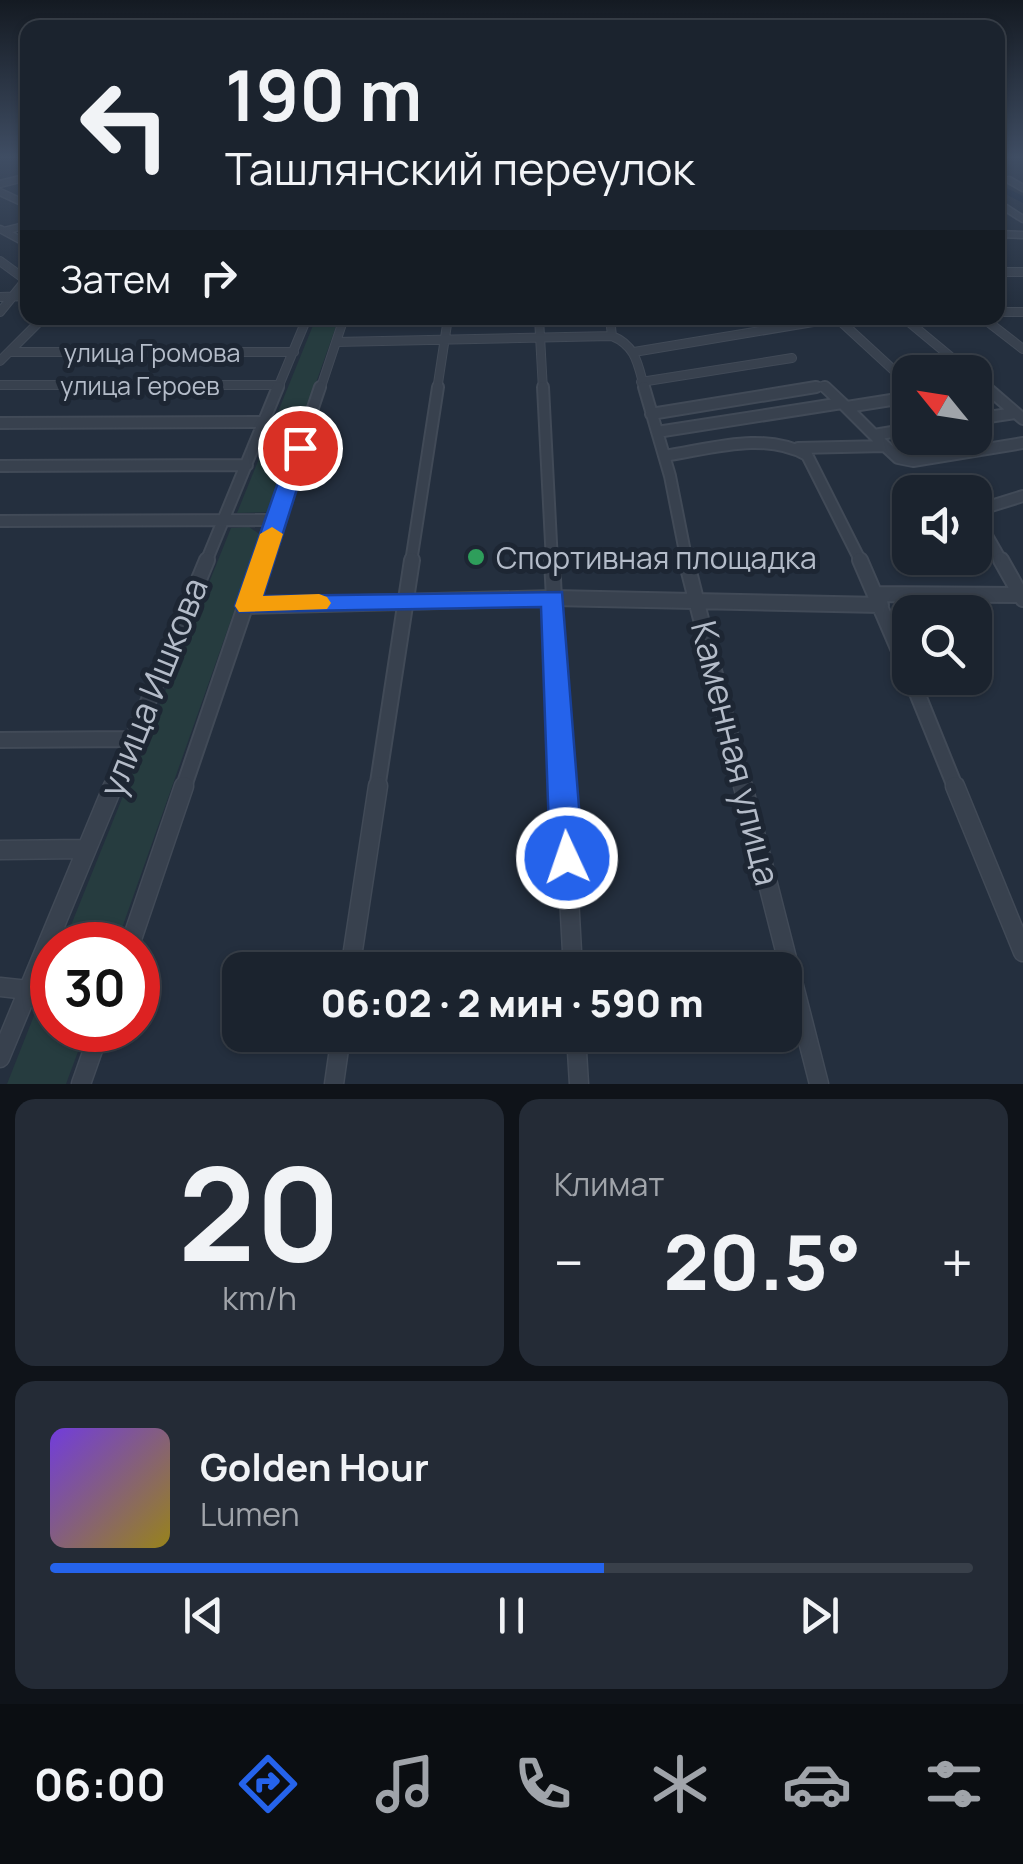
<!DOCTYPE html>
<html lang="ru">
<head>
<meta charset="utf-8">
<style>
	body { margin:0; font-family:Manrope,sans-serif; background:#242b36; color:#f1f3f6; height:100vh; display:flex; flex-direction:column; font-size:38px; white-space:nowrap }
	* { box-sizing:border-box; margin:0 }
	p { font-size:32px; color:#a0a4aa }
	.icon { flex:none; width:55px; height:55px; fill:none; stroke:currentColor; stroke-width:2; stroke-linecap:round; stroke-linejoin:round }
	.map { position:relative; height:1084px; overflow:hidden }
	.panel { display:flex; flex-direction:column; gap:15px; padding:15px; background:#0f1319; flex:1 }
	.panel>* { flex:none }
	.guide { position:absolute; left:20px; top:20px; width:985px; height:305px; border-radius:20px; box-shadow:0 2px 8px #0004,0 0 0 2px #39404a; background:#1b232e; color:#f1f3f6; overflow:hidden }
	.needle { width:65px; rotate:300deg }
	.tools { position:absolute; left:892px; top:355px; display:grid; gap:20px }
	.tools a { display:grid; place-items:center; width:100px; height:100px; border-radius:20px; background:#1b232e; box-shadow:0 2px 8px #0004,0 0 0 2px #39404a; font-size:50px }
	.speed { position:absolute; left:30px; top:922px; display:flex; gap:20px; font-size:50px; font-weight:700; text-align:center }
	.speed>* { display:grid; place-content:center; width:130px; height:130px; border-radius:50%; background:#1b232e; box-shadow:0 2px 8px #0004,0 0 0 2px #39404a; line-height:1 }
	.speed .limit { border:15px solid #d22; background:#fff; color:#111 }
	.pin { position:absolute; display:grid; place-items:center; width:85px; height:85px; color:#fff; margin:-42px; border:5px solid #fff; border-radius:50%; box-shadow:0 2px 10px #0007 }
	.me { position:absolute; width:110px; margin:-55px; rotate:357deg; stroke-linejoin:round; filter:drop-shadow(0 0 8px #0008) }
	.turn { display:flex; align-items:center; gap:35px; height:210px; padding:0 40px; font-size:45px }
	.turn .icon { width:130px; height:130px; stroke-width:2.5 }
	.turn b { display:block; font-size:70px; line-height:85px }
	.then { display:flex; align-items:center; height:95px; padding:0 40px; background:#0003; gap:20px; font-size:38px }
	.big { font-size:75px; font-weight:800; line-height:1.1 }
	.panel .card { flex:1; display:flex; flex-direction:column; justify-content:center; gap:15px; min-width:0; padding:0 35px; border-radius:20px; background:#242b36 }
	.panel .dial { align-items:center; gap:0 }
	.dial b { font-size:130px; line-height:1 }
	.song { display:flex; align-items:center; gap:30px }
	.cover { width:120px; height:120px; border-radius:15px; background:linear-gradient(135deg,hsl(260 70% 55%),hsl(50 70% 35%)) }
	.played { height:10px; border-radius:5px; background:linear-gradient(90deg,#2563eb 60%,#39404a 60%) }
	.keys { display:flex; justify-content:space-around; direction:ltr }
	.heat { display:flex; justify-content:space-between; align-items:center; font-size:55px; direction:ltr }
	.panel .tiles { flex:1; display:grid; gap:15px; grid-template-columns:1fr 1fr }
	.card:last-child { grid-column:span 2 }
	.trip { position:absolute; left:222px; top:952px; width:580px; height:100px; border-radius:20px; background:#1b232e; box-shadow:0 2px 8px #0004,0 0 0 2px #39404a; font-weight:800; line-height:100px; text-align:center }
	.dock { display:flex; height:160px; justify-content:space-around; align-items:center; background:#0b0e12; color:#a0a4aa }
	.dock .icon { width:70px; height:70px }
	.dock .active { color:#2563eb }
	.dock b { font-size:45px; color:#f1f3f6 }
	.map>svg:first-child { display:block }
	.green { fill:#263c3f }
	.lines { fill:none; stroke-linecap:round; stroke-linejoin:round }
	.river { fill:#17263c; fill-rule:evenodd }
	.minor-far4-casing { stroke:#414a57; stroke-width:9 }
	.minor-far3-casing { stroke:#414a57; stroke-width:10 }
	.minor-far2-casing { stroke:#414a57; stroke-width:14 }
	.minor-far1-casing { stroke:#414a57; stroke-width:18 }
	.minor-casing { stroke:#414a57; stroke-width:21 }
	.minor-far4 { stroke:#38414e; stroke-width:6 }
	.minor-far3 { stroke:#38414e; stroke-width:8 }
	.minor-far2 { stroke:#38414e; stroke-width:10 }
	.minor-far1 { stroke:#38414e; stroke-width:14 }
	.minor { stroke:#38414e; stroke-width:18 }
	.route { fill:#2563eb; stroke:#184099; stroke-width:2.5 }
	.slow { fill:#f59e0b }
	.leisure-dot { fill:#2e9e5b; stroke:#1d2633; stroke-width:4 }
	.labels { text-anchor:middle; dominant-baseline:central; stroke-width:10; stroke-linejoin:round; paint-order:stroke }
	.far-street-label { font-size:25px; fill:#b4bcc9; stroke:#1d2633 }
	.poi-label { font-size:30px; fill:#b4bcc9; stroke:#1d2633; text-anchor:start }
	.near-street-label { font-size:35px; fill:#b4bcc9; stroke:#1d2633 }
</style>
</head>
<body>
<div class="map">
<svg width="1023" height="1084" viewBox="0 0 1023 1084">
	<rect width="100%" height="100%" fill="#242f3e"/>
	<path class="green" d="M 316,318 L 339,318 L 270,512 L 237,513 Z
		M 249,527 L 261,535 L 116,945 L 63,945 L 231,528 Z
		M 52,970 L 52,1030 L 86,1030 L 66,1084 L 7,1084 Z"/>
	<g class="lines">
		<path class="river" d="M 998,184 L 1023,196 L 1023,203 L 998,190 Z"/>
		<g class="minor-far4-casing">
			<path id="minor-far4" d="M 1009,180 L 1023,188
				M 0,184 L 28,177
				M 0,192 L 28,205
				M 998,203 L 1023,219
				M 0,229 L 28,244
				M 4,231 L 28,225
				M 998,234 L 1023,235"/>
		</g>
		<g class="minor-far3-casing">
			<path id="minor-far3" d="M 0,261 L 26,280 L 0,312
				M 998,272 L 1023,272
				M 0,297 L 28,296
				M 998,312 L 1023,312
				M 539,318 L 543,390
				M 610,318 L 612,336 C 637,346 638,366 645,390
				M 904,318 L 969,372
				M 983,318 L 1023,349
				M 38,322 L 305,322
				M 336,342 L 612,336
				M 9,352 L 294,352
				M 634,352 L 837,318 L 900,376
				M 0,361 L 43,318
				M 975,378 L 989,390
				M 641,382 L 792,358
				M 0,385 L 280,385
				M 277,390 L 307,318
				M 320,390 L 344,318
				M 437,390 L 448,318
				M 801,390 L 824,386 L 828,390"/>
		</g>
		<g class="minor-far2-casing">
			<path id="minor-far2" d="M 543,387 L 552,562
				M 644,387 L 670,476 L 687,562
				M 825,387 L 842,403
				M 986,387 L 1023,419
				M 847,407 L 910,397
				M 651,414 L 816,387
				M 975,419 L 1015,413
				M 0,423 L 265,422
				M 657,432 L 842,403 L 885,446
				M 874,435 L 910,429
				M 798,448 L 885,446 L 898,458 L 913,461 L 1023,443
				M 664,456 C 711,449 763,431 807,455 L 861,562
				M 0,466 L 247,465
				M 0,521 L 276,520
				M 206,562 L 278,387
				M 261,562 L 320,387
				M 411,562 L 438,387
				M 1002,562 L 978,520 L 978,510 L 1023,496"/>
		</g>
		<g class="minor-far1-casing">
			<path id="minor-far1" d="M 552,560 L 564,789
				M 686,560 L 744,789
				M 860,560 L 910,676
				M 1001,560 L 1023,599
				M 877,594 L 1021,595
				M 248,606 L 553,598 L 881,605
				M 911,678 L 956,789
				M 0,740 L 132,739
				M 112,789 L 207,560
				M 183,789 L 261,560
				M 377,789 L 412,560"/>
		</g>
		<g class="minor-casing">
			<path id="minor" d="M 563,786 L 573,970
				M 743,786 L 819,1084
				M 955,786 L 1023,952
				M 0,850 L 85,849
				M 130,945 L 184,786
				M 350,970 L 378,786
				M 0,987 L 28,990
				M 576,1035 L 579,1084
				M 0,1058 L 113,786
				M 81,1084 L 100,1030
				M 334,1084 L 341,1035"/>
		</g>
		<use href="#minor-far4" class="minor-far4"/>
		<use href="#minor-far3" class="minor-far3"/>
		<use href="#minor-far2" class="minor-far2"/>
		<use href="#minor-far1" class="minor-far1"/>
		<use href="#minor" class="minor"/>
	</g>
	<linearGradient id="sky" x2="0" y2="1"><stop stop-color="#141a22"/><stop offset="0.51" stop-color="#3f4d63"/><stop offset="1" stop-color="#3f4d63" stop-opacity="0"/></linearGradient>
	<rect width="1023" height="308" fill="url(#sky)"/>
	<path class="route" d="M 300,443 L 310,448 L 263,596 L 562,592 L 583,858 L 578,869 L 567,874 L 555,869 L 550,858 L 541,607 L 239,612 L 235,606 L 290,448 Z"/>
	<path class="slow" d="M 272,527 L 283,534 L 263,596 L 319,594 L 327,597 L 331,603 L 327,609 L 239,612 L 235,606 L 260,534 Z"/>
	<circle class="leisure-dot" cx="476" cy="557" r="10"/>
	<g class="labels">
		<g class="far-street-label">
			<text x="152" y="352">улица Громова</text>
			<text x="140" y="385">улица Героев</text>
		</g>
		<g class="poi-label">
			<text x="496" y="557">Спортивная площадка</text>
		</g>
		<g class="near-street-label">
			<text transform="translate(153 687) rotate(-68)">улица Ишкова</text>
			<text transform="translate(736 753) rotate(76)">Каменная улица</text>
		</g>
	</g>
</svg>
<div class="tools">
<a><svg class="needle" viewBox="-14 -14 28 28"><path d="M0-13l5 13h-10z" fill="#e53935"/><path d="M0 13l5-13h-10z" fill="#a0a4aa"/></svg></a>
<a><svg class="icon" aria-label="sound" viewBox="0 0 24 24"><path d="M4 9h4l5-4v14l-5-4H4zM17 9q2 3 0 6"/></svg></a>
<a><svg class="icon" aria-label="search" viewBox="0 0 24 24"><circle cx="10" cy="10" r="6"/><path d="M15 15l6 6"/></svg></a>
</div>
<div class="speed"><div class="limit">30</div></div>
<div class="pin" style="left:300px;top:448px;background:#d93025"><svg class="icon" aria-label="arrive" viewBox="0 0 24 24"><path d="M6 21V4h12l-3 4 3 4H6"/></svg></div>
<svg class="me" style="left:567px;top:858px" viewBox="-20 -20 40 40"><circle r="17" fill="#2563eb" stroke="#fff" stroke-width="3"/><path d="M0-11L8 9 0 5-8 9z" fill="#fff"/></svg>
<div class="trip">06:02 · 2 мин · 590 m</div>
<div class="guide">
<div class="turn"><svg class="icon" aria-label="left" viewBox="0 0 24 24"><path d="M17 20v-9H6M10 6l-5 5 5 5"/></svg><div><b>190 m</b>Ташлянский переулок</div></div>
<div class="then">Затем<svg class="icon" aria-label="right" viewBox="0 0 24 24"><path d="M7 20v-9h11M14 6l5 5-5 5"/></svg></div>
</div>
</div>
<section class="panel">
<div class="tiles">
<div class="card dial"><b>20</b><p>km/h</p></div>
<div class="card"><p>Климат</p>
<div class="heat"><a>−</a><b class="big">20.5°</b><a>+</a></div>
</div>
<div class="card">
<div class="song"><i class="cover"></i><div><b>Golden Hour</b><p>Lumen</p></div></div>
<div class="played"></div>
<div class="keys"><svg class="icon" aria-label="previous" viewBox="0 0 24 24"><path d="M18 5L8 12l10 7zM5 5v14"/></svg><svg class="icon" aria-label="pause" viewBox="0 0 24 24"><path d="M8 5v14M16 5v14"/></svg><svg class="icon" aria-label="next" viewBox="0 0 24 24"><path d="M6 5l10 7-10 7zM19 5v14"/></svg></div>
</div>
</div>
</section>
<nav class="dock">
<b>06:00</b>
<svg class="icon active" aria-label="directions" viewBox="0 0 24 24"><path d="M12 3l9 9-9 9-9-9zM9 14v-3h6M13 9l2 2-2 2"/></svg>
<svg class="icon" aria-label="music" viewBox="0 0 24 24"><path d="M9 18V5l10-2v13"/><circle cx="6" cy="18" r="3"/><circle cx="16" cy="16" r="3"/></svg>
<svg class="icon" aria-label="phone" viewBox="0 0 24 24"><path d="M5 4h4l2 5-3 2q2 4 5 5l2-3 5 2v4C11 20 4 13 5 4z"/></svg>
<svg class="icon" aria-label="climate" viewBox="0 0 24 24"><path d="M12 3v18M4 7l16 10M4 17L20 7"/></svg>
<svg class="icon" aria-label="car" viewBox="0 0 24 24"><path d="M5 17H2v-5l4-1 3-4h7l3 4 3 1v5h-3M9 17h6M6 11h13"/><circle cx="7" cy="17" r="2"/><circle cx="17" cy="17" r="2"/></svg>
<svg class="icon" aria-label="filters" viewBox="0 0 24 24"><path d="M4 7h16M4 17h16"/><circle cx="9" cy="7" r="2"/><circle cx="15" cy="17" r="2"/></svg>
</nav>
</body>
</html>
